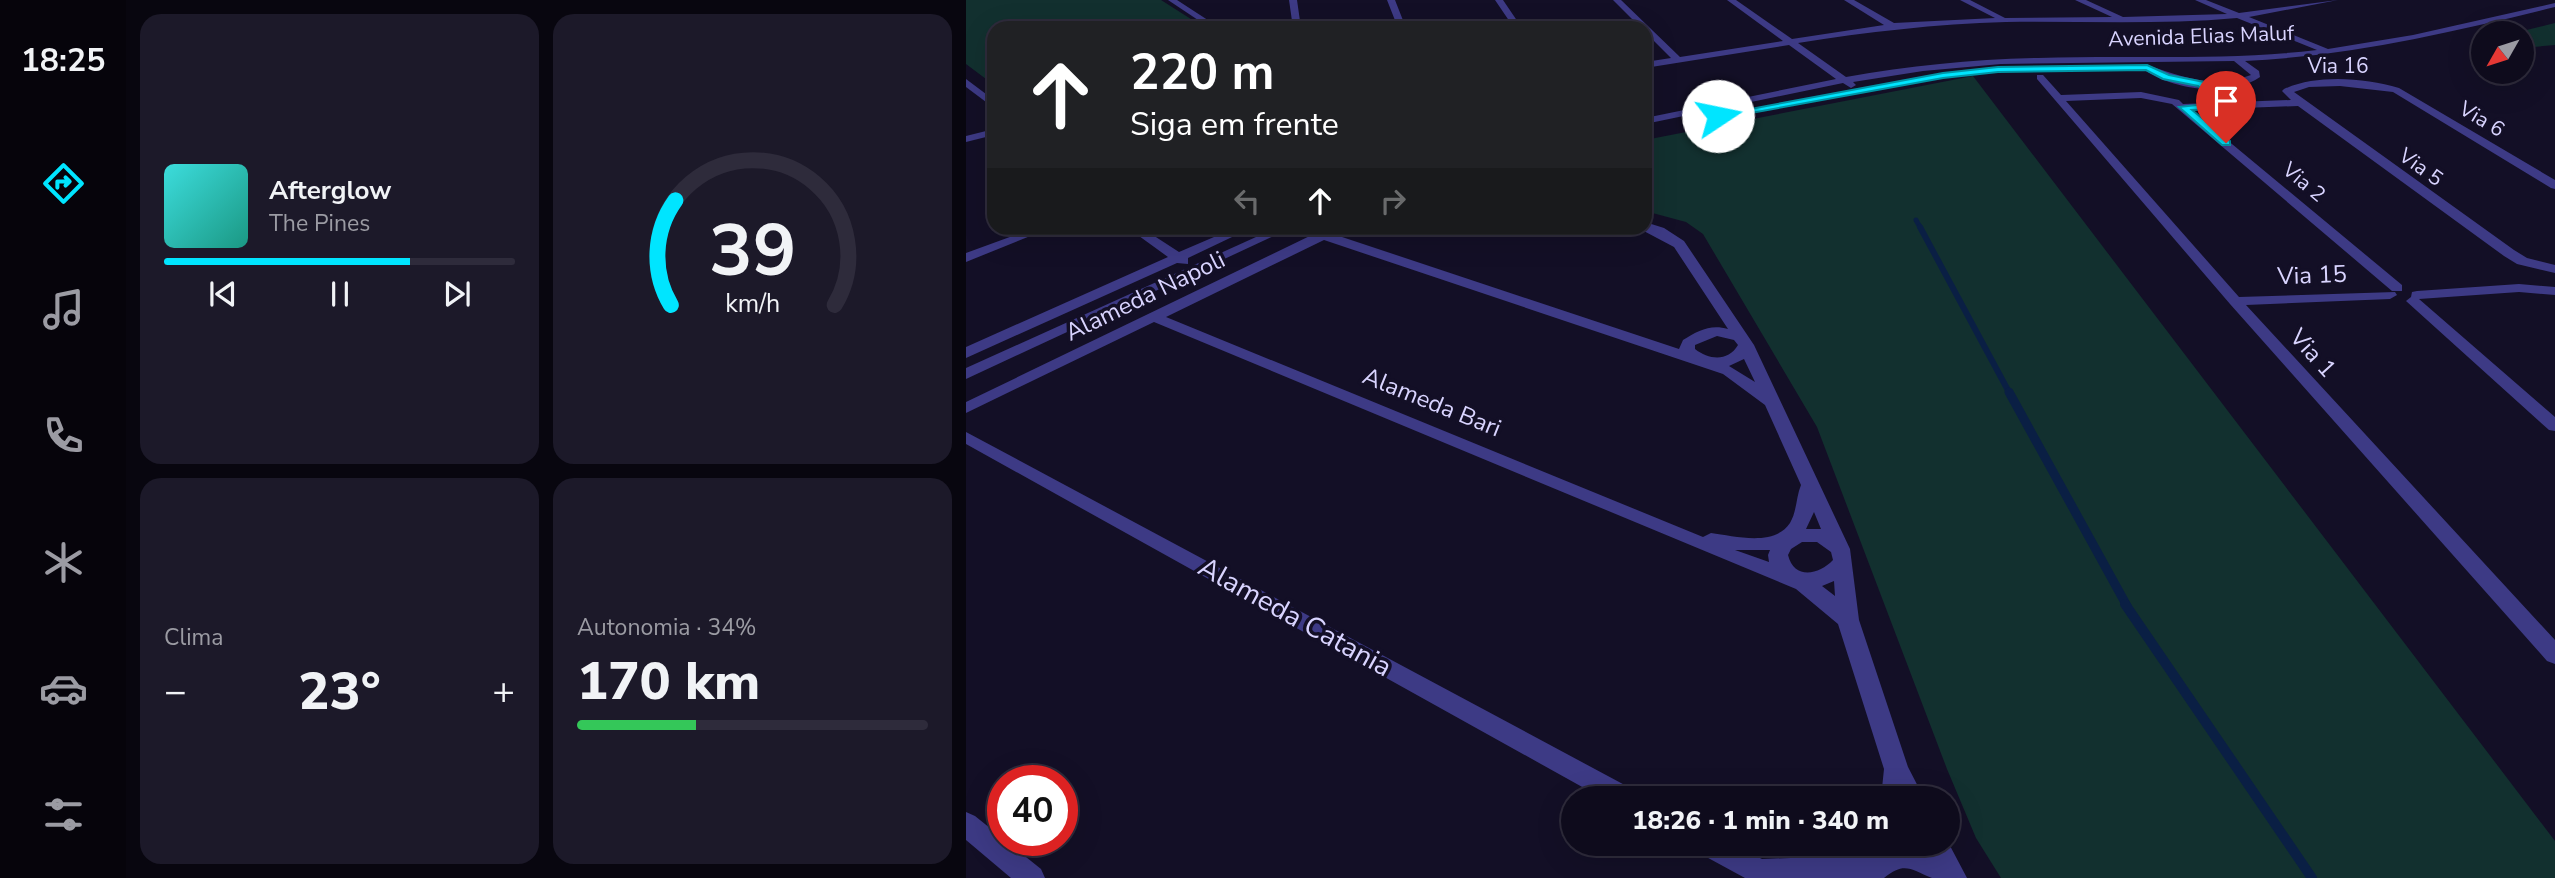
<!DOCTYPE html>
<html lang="pt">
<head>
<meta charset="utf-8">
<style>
	body { margin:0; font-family:"Nunito Sans",sans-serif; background:#1c1929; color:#f1f3f6; height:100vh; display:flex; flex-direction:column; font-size:26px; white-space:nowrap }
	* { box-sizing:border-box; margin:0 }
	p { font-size:23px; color:#9b9ba3 }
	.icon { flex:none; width:38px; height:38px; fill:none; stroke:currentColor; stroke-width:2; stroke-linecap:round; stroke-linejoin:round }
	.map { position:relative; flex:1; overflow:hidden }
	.details { display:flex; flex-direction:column; gap:14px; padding:14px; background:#08060f; width:840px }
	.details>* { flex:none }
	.hud { position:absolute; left:21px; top:21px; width:665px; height:214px; border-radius:21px; box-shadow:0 7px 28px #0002,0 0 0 2px #2e2b3b; background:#202124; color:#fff; overflow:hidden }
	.needle { width:46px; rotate:231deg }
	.buttons { position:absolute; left:1505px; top:21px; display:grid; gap:14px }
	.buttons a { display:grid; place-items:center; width:63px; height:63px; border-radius:50%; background:#0e0b1c; box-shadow:0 7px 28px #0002,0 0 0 2px #2e2b3b; font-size:35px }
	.speed { position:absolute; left:21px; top:765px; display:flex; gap:14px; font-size:35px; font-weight:700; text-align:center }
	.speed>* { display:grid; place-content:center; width:91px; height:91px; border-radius:50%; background:#0e0b1c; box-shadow:0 7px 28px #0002,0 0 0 2px #2e2b3b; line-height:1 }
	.speed .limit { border:10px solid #d22; background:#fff; color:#111 }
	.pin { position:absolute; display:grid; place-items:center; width:60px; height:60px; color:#fff; margin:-72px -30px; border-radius:50% 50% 50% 0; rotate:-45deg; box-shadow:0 0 7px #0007 }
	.pin .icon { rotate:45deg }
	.me { position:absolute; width:77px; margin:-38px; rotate:79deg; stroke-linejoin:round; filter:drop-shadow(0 0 5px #0008) }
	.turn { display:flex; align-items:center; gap:24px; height:147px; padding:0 28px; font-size:32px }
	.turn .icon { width:91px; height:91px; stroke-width:2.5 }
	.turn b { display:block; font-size:49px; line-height:60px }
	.lanes { display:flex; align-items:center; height:66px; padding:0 28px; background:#0003; justify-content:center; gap:35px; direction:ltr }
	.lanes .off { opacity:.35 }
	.big { font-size:52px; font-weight:800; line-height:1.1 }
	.details .widget { flex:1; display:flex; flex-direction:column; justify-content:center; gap:10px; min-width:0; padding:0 24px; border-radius:21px; background:#1c1929 }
	.details .dial { align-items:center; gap:0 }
	.dial svg { height:182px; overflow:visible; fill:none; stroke:#2e2b3b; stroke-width:7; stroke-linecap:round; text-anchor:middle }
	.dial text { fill:#f1f3f6; stroke:none }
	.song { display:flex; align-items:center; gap:21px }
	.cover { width:84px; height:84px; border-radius:10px; background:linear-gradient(135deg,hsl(180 70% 55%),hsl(170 70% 35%)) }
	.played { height:7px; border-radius:4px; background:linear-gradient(90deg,#00e5ff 70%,#2e2b3b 70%) }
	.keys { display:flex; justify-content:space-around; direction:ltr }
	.heat { display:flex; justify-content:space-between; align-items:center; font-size:38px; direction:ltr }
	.charge { height:10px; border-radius:5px; background:linear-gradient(90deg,#34c759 34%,#2e2b3b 0) }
	.details .tiles { flex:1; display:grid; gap:14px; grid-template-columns:repeat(2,1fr) }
	.trip { position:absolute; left:595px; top:786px; width:399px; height:70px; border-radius:35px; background:#0e0b1c; box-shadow:0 7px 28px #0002,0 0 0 2px #2e2b3b; font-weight:800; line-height:70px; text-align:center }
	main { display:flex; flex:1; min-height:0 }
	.menu { display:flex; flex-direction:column; width:126px; justify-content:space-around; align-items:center; background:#06040b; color:#9b9ba3 }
	.menu .icon { width:49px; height:49px }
	.menu .active { color:#00e5ff }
	.menu b { font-size:32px; color:#f1f3f6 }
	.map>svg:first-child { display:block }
	.green { fill:#12302f }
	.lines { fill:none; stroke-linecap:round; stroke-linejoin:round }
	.stream-far3 { stroke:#0a1f44; stroke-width:5 }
	.stream-far2 { stroke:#0a1f44; stroke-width:6 }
	.stream-far1 { stroke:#0a1f44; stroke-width:9 }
	.stream { stroke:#0a1f44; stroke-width:10 }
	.minor { fill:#3d3a85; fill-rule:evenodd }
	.route { fill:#00e5ff; stroke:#0095a6; stroke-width:2 }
	.labels { text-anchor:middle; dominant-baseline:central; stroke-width:7; stroke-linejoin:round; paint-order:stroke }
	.far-street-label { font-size:21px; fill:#d9d4ff; stroke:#130f26 }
	.street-label { font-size:24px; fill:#d9d4ff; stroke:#130f26 }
	.near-street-label { font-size:28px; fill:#d9d4ff; stroke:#130f26 }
</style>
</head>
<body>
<main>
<nav class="menu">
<b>18:25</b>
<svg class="icon active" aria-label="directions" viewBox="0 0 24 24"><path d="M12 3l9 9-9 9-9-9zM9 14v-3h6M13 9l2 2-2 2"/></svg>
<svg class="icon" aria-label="music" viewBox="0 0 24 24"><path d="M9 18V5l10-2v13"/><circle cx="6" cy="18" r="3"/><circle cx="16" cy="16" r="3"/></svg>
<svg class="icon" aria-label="phone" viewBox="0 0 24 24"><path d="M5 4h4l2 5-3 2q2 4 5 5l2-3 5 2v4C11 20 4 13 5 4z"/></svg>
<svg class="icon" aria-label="climate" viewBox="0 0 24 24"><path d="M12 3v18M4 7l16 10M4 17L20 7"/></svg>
<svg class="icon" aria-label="car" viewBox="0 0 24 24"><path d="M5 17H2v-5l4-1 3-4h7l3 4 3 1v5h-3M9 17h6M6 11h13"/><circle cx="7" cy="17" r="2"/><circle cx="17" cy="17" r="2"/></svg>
<svg class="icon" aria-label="filters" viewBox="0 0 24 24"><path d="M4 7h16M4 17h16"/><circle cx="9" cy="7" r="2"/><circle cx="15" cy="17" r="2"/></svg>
</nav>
<section class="details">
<div class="tiles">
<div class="widget">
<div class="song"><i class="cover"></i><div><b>Afterglow</b><p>The Pines</p></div></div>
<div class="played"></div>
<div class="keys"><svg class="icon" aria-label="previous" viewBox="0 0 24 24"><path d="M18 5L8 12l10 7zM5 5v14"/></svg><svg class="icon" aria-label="pause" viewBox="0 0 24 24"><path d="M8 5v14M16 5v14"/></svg><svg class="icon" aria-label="next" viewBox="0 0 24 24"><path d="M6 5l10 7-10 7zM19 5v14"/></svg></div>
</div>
<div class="widget dial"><svg viewBox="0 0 100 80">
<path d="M14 69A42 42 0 1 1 86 69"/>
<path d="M14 69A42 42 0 0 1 16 23" stroke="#00e5ff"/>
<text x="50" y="56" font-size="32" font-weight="700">39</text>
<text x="50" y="72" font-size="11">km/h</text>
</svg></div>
<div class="widget"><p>Clima</p>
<div class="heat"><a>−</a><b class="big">23°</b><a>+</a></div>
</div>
<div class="widget"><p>Autonomia · 34%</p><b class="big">170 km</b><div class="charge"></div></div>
</div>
</section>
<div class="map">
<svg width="1589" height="878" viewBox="0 0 1589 878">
	<rect width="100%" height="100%" fill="#130f26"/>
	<path class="green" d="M 0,0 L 195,0 L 239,28 L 28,28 L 28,85 L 0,64 Z
		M 1589,23 L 1589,45 L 1556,48 L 1556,33 L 1548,33 Z
		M 1007,76 L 1589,841 L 1589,878 L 1035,878 L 1010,838 L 981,769 L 851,427 L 737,234 L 720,222 L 679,211 L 679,140 Z"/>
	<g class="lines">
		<path class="stream-far3" d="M 950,220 L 955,229"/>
		<path class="stream-far2" d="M 954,227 L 1044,394"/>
		<path class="stream-far1" d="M 1043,392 L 1161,606"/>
		<path class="stream" d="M 1159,604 L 1346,878"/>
		<path class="minor" d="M 202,0 L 211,0 L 254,28 L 244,28 Z
			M 323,0 L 331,0 L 335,28 L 327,28 Z
			M 421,0 L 429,0 L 440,28 L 432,28 Z
			M 529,0 L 537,0 L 556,28 L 548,28 Z
			M 647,0 L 655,0 L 714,57 L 817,41 L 761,0 L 770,0 L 826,39 L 918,25 L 878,0 L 888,0 L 928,23 L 1029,18 L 994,0 L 1004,0 L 1039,18 L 1146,17 L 1109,0 L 1120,0 L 1157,17 L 1261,14 L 1229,0 L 1240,0 L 1273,13 L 1372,0 L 1283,17 L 1362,49 L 1447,35 L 1589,3 L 1589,7 C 1487,32 1384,56 1279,61 L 1293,71 L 1294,77 C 1264,98 1204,90 1176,68 L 1181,65 C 1217,77 1247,89 1285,75 L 1268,61 L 1035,64 L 957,71 L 887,82 L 890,85 L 885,88 L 877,83 L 679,124 L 679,118 L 870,79 L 823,45 L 679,68 L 679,62 L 705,58 L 679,32 L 679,28 L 675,28 ZM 1271,18 L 1351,50 C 1259,61 1165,55 1072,58 C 1007,59 944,66 880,77 L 832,43 C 901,32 970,24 1040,22 C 1117,21 1194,25 1271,18 Z
			M 1071,75 L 1077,75 L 1095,95 L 1175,92 L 1213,100 L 1217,104 L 1325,100 L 1316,91 L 1318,89 C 1352,74 1398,78 1433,88 L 1589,180 L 1589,189 L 1585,188 L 1427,92 L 1374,86 L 1343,87 L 1328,92 L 1548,250 L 1561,258 L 1589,265 L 1589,273 L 1551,264 L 1538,256 L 1332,106 L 1225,110 L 1436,285 L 1436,291 L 1426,291 L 1206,104 L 1175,98 L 1100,101 L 1273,297 L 1429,292 L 1431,295 L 1424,299 L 1280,305 L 1589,640 L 1589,664 L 1581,661 L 1264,304 L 1071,79 Z
			M 0,79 L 28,100 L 28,108 L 0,87 Z
			M 28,129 L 28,135 L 0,142 L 0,136 Z
			M 679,222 L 698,228 L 718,241 L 788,345 L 884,549 L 893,620 L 942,767 L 958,798 L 915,798 L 918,769 L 872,624 L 830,589 L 188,322 L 0,413 L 0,402 L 352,232 L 368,228 L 386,228 L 370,235 L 713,349 L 717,340 C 732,331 744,324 762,329 L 708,247 L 674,229 L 679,228 ZM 358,240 L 757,374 L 799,405 L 835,485 C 830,497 831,511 824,523 C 808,547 769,536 745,533 L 737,537 L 200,317 ZM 751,336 L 768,340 L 772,345 C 762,362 743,360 729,349 L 729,345 ZM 778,359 L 789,382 L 763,366 ZM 848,512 L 855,529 L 840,529 ZM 836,542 L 851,542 L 865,552 L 867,560 C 853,575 828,580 822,555 L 825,549 ZM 769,550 L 804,550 L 802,555 L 803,562 ZM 868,581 L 869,596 L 856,586 Z
			M 68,228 L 84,228 L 0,262 L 0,253 Z
			M 162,228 L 176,228 L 213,252 L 269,228 L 285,228 L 222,258 L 222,264 L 211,263 L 0,358 L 0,347 L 202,257 Z
			M 310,228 L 325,228 L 0,379 L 0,368 Z
			M 1553,284 L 1589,287 L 1589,295 L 1553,292 L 1453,299 L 1589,417 L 1589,431 L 1583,430 L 1440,301 L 1445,297 L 1446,292 L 1451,291 Z
			M 0,432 L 668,790 L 672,798 L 636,798 L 0,444 Z
			M 0,812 L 9,816 L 75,869 L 79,878 L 45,878 L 0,840 Z
			M 982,842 L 1001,878 C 990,878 975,878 966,878 C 945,870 939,861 918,878 L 779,878 L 733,853 L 729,844 L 766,844 L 796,859 L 901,855 L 906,844 L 957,847 L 956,844 Z"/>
	</g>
	<path class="route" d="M 1181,65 L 1203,75 L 1238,82 L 1260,104 L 1257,109 L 1226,110 L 1264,141 L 1264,145 L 1256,145 L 1213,107 L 1249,103 L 1232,86 L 1197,79 L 1180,70 L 1032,72 L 977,78 L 752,119 L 747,116 L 977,73 L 1032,67 Z"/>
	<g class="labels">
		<g class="far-street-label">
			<text transform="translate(1235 36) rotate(-2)">Avenida Elias Maluf</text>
			<text x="1372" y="66">Via 16</text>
			<text transform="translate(1516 119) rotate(31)">Via 6</text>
			<text transform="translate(1455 167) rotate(36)">Via 5</text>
			<text transform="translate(1338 182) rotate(40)">Via 2</text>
		</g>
		<g class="street-label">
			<text transform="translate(1346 275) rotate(-2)">Via 15</text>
			<text transform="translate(179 296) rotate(-26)">Alameda Napoli</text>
			<text transform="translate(1347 353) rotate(48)">Via 1</text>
			<text transform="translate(466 402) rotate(22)">Alameda Bari</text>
		</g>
		<g class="near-street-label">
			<text transform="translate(329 617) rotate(29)">Alameda Catania</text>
		</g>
	</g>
</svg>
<div class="buttons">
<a><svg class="needle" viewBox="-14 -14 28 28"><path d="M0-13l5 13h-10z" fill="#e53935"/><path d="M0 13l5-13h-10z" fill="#9b9ba3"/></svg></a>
</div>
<div class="speed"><div class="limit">40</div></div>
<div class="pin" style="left:1260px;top:143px;background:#d93025"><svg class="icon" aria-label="arrive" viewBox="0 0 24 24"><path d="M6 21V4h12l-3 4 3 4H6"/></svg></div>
<svg class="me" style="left:752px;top:116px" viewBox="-20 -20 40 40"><circle r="19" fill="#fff"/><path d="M0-13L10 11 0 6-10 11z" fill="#00e5ff"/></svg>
<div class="trip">18:26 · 1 min · 340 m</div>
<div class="hud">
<div class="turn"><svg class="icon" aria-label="ahead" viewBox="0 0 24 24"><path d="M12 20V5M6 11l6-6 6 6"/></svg><div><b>220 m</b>Siga em frente</div></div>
<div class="lanes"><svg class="icon off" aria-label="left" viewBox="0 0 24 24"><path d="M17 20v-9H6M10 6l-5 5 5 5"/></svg><svg class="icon" aria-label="ahead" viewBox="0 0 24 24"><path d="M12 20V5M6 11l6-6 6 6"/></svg><svg class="icon off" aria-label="right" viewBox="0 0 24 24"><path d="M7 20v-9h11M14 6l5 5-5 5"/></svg></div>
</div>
</div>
</main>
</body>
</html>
